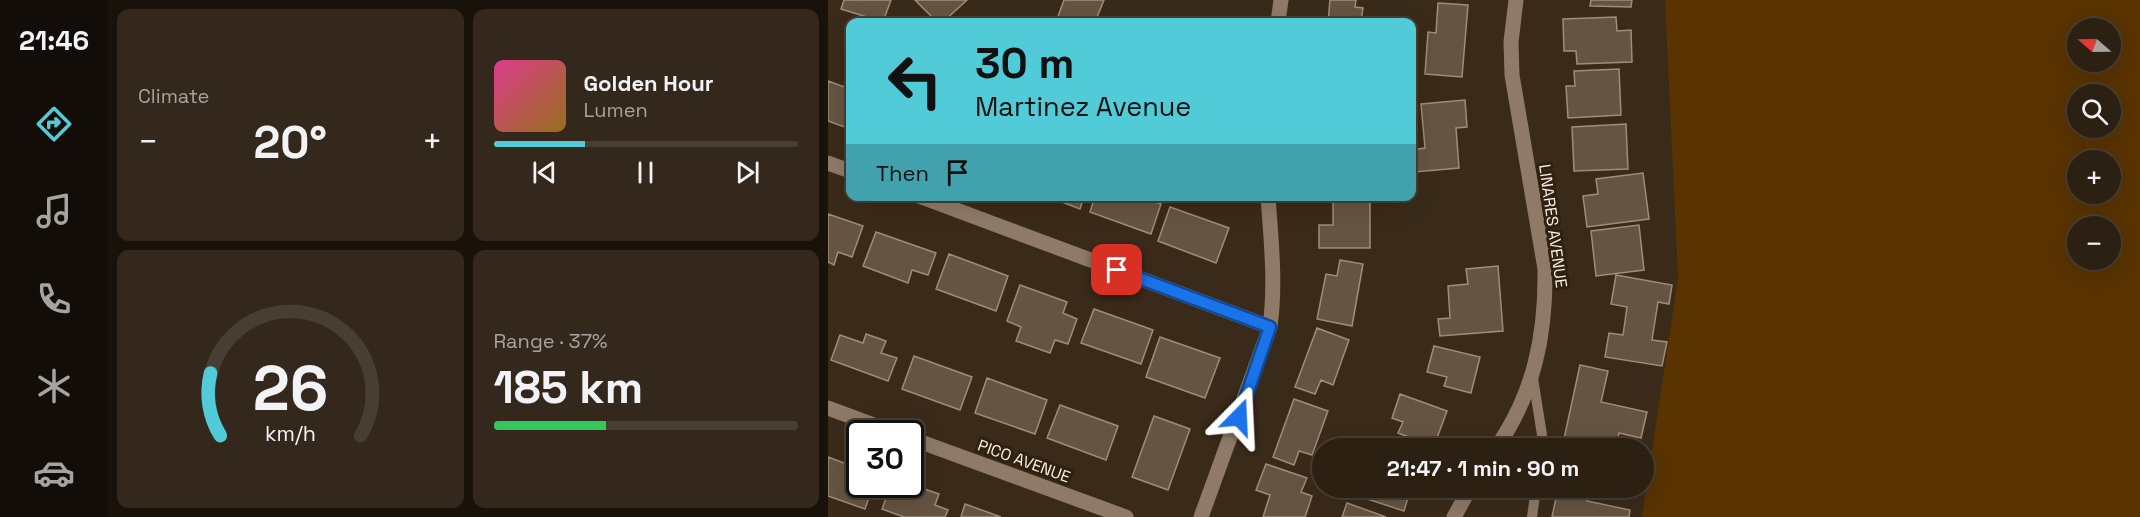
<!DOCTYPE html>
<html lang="en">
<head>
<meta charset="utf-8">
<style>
	body { margin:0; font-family:"Space Grotesk",sans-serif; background:#34281c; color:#f1f3f6; height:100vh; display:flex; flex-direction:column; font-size:22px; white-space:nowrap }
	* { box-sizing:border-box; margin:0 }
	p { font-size:20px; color:#a6a3a0 }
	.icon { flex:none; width:33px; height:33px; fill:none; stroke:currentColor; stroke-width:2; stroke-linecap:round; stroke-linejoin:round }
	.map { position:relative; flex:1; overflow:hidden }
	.sheet { display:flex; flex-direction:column; gap:9px; padding:9px; background:#18120a; width:720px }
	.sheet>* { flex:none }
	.hud { position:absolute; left:18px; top:18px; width:570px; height:183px; border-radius:12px; box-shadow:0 6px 24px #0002,0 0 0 2px #483e33; background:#52cbd9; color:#111; overflow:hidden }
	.needle { width:39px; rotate:290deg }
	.buttons { position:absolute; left:1239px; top:18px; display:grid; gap:12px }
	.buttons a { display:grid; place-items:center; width:54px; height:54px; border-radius:50%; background:#2c2013; box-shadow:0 6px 24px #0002,0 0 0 2px #483e33; font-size:30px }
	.speed { position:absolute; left:18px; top:420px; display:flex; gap:12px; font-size:30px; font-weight:700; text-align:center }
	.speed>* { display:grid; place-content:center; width:78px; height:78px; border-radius:50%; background:#2c2013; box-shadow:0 6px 24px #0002,0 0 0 2px #483e33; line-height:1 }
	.speed .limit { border:3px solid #111; border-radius:9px; background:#fff; color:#111 }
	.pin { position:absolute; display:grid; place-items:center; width:51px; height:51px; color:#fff; margin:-26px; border-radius:12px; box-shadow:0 3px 9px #0006 }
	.me { position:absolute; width:66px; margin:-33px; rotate:21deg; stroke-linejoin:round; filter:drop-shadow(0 0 4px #0008) }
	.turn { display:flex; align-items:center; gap:21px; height:126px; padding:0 30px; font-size:27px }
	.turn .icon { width:78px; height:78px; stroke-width:2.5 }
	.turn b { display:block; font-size:42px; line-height:51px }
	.then { display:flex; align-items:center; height:57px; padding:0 30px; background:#0003; gap:12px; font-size:22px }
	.big { font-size:45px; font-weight:700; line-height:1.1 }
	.sheet .widget { flex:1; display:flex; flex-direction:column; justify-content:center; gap:9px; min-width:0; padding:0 21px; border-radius:12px; background:#34281c }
	.sheet .dial { align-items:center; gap:0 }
	.dial svg { height:156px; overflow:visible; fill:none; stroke:#483e33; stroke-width:7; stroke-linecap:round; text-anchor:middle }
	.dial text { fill:#f1f3f6; stroke:none }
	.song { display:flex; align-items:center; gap:18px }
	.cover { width:72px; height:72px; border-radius:9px; background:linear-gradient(135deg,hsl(330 70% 55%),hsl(40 70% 35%)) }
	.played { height:6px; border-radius:3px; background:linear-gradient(90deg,#52cbd9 30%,#483e33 30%) }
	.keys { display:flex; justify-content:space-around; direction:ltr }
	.heat { display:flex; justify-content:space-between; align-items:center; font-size:33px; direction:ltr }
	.charge { height:9px; border-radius:4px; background:linear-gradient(90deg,#34c759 37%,#483e33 0) }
	.sheet .tiles { flex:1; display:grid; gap:9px; grid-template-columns:repeat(2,1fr) }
	.trip { position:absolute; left:484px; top:438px; width:342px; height:60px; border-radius:30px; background:#2c2013; box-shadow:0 6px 24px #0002,0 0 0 2px #483e33; font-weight:700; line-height:60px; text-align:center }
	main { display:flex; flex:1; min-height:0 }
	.tabs { display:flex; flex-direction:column; width:108px; justify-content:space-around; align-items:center; background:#120d08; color:#a6a3a0 }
	.tabs .icon { width:42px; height:42px }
	.tabs .active { color:#52cbd9 }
	.tabs b { font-size:27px; color:#f1f3f6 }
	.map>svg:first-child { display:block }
	.green { fill:#593300; fill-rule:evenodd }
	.building { fill:#665442; stroke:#a08c79; stroke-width:1.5 }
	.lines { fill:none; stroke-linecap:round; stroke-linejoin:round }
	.service { stroke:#8e7a67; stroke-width:10 }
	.minor { stroke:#8e7a67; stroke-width:15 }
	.route-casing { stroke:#114b97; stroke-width:15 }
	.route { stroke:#1a73e8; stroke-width:10 }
	.labels { text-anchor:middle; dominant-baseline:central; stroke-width:6; stroke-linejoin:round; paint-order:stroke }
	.street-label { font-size:16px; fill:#faefe5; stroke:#30200f }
</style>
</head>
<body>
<main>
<nav class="tabs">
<b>21:46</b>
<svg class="icon active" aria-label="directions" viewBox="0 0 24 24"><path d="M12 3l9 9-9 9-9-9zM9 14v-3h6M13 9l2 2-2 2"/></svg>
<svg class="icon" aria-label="music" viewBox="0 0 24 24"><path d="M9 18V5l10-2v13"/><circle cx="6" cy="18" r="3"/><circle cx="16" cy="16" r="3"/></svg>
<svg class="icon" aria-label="phone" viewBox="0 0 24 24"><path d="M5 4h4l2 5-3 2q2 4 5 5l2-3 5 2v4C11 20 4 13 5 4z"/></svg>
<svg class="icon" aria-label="climate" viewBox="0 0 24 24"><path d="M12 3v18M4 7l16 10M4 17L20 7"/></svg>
<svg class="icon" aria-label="car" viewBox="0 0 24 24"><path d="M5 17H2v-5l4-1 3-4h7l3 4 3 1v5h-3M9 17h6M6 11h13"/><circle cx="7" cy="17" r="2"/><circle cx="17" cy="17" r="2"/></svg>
</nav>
<section class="sheet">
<div class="tiles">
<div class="widget"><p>Climate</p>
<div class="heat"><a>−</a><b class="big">20°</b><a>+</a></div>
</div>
<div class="widget">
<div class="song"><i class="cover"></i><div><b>Golden Hour</b><p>Lumen</p></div></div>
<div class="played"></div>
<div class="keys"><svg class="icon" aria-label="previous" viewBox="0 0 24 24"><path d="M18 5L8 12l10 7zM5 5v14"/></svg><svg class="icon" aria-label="pause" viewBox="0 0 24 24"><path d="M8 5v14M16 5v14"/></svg><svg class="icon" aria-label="next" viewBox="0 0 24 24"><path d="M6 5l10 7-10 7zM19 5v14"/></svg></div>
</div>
<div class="widget dial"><svg viewBox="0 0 100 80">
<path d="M14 69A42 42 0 1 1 86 69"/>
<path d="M14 69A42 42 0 0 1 9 37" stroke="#52cbd9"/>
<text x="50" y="56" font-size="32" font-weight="700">26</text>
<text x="50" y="72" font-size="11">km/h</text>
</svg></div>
<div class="widget"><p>Range · 37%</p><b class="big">185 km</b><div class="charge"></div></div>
</div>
</section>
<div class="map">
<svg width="1312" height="517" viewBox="0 0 1312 517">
	<rect width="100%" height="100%" fill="#3a2a19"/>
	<path class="green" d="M 837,0 L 1312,0 L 1312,517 L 814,517 L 850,278 ZM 1250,28 L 1282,28 L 1282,62 L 1250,62 ZM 1250,94 L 1282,94 L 1282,128 L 1250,128 ZM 1250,160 L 1282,160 L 1282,194 L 1250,194 ZM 1250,226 L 1282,226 L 1282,260 L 1250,260 Z"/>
	<path class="building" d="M 16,0 L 63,0 L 55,22 L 13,9 Z
		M 87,0 L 139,0 L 115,22 L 109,22 Z
		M 236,0 L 276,0 L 267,22 L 228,22 Z
		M 502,0 L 528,0 L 527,7 L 535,8 L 533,22 L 500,22 Z
		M 763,0 L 804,0 L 803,7 L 762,6 Z
		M 610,3 L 640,5 L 634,77 L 597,74 L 600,32 L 608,33 Z
		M 788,17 L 789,31 L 803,30 L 804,62 L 749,64 L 748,51 L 736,51 L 735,19 Z
		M 791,69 L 793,115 L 740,118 L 738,86 L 747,86 L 746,71 Z
		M 0,81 L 22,89 L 22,129 L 0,121 Z
		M 637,100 L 639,127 L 628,128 L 631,168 L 586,172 L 584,150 L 597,148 L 593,104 Z
		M 798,124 L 800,169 L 746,171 L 744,127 Z
		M 815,173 L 821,219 L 759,227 L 755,196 L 770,194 L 768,179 Z
		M 219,196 L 256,196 L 252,209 Z
		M 267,196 L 312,196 L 333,204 L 323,234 L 262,212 Z
		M 505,197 L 542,197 L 542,248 L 491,248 L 491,225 L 505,225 Z
		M 342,207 L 401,228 L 388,263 L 330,241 Z
		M 0,214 L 35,226 L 24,257 L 10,252 L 6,265 L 0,262 Z
		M 811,225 L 816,270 L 768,276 L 763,231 Z
		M 48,232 L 108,253 L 100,275 L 84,270 L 80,283 L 35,266 Z
		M 121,254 L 180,276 L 168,311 L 108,289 Z
		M 512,260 L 535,264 L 524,326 L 489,319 L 498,274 L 509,276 Z
		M 670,266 L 675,331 L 612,336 L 610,319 L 622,318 L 620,286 L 640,284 L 638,269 Z
		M 788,275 L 844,285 L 841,304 L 830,302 L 824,340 L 839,342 L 834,366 L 777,357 L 781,333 L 795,335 L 799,307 L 783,304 Z
		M 192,285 L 239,302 L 235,313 L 249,319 L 240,344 L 227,340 L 222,353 L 188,341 L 193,327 L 179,321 Z
		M 266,309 L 325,330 L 313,364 L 253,343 Z
		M 489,328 L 521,340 L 505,385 L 493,380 L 487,394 L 467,387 Z
		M 38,334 L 58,341 L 53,353 L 69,358 L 60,381 L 3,360 L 12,335 L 35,343 Z
		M 332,337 L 392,358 L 377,398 L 318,377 Z
		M 606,346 L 652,357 L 643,393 L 616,386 L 619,377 L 599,372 Z
		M 86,356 L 144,377 L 132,410 L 74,389 Z
		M 752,365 L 780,371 L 773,402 L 819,412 L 813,438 L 791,433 L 788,448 L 734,448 Z
		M 159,378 L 219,400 L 207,434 L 147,413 Z
		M 572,394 L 619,411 L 606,446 L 570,433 L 575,422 L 564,418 Z
		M 466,399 L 500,411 L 484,455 L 471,451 L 466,465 L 445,457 Z
		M 232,405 L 290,426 L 278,460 L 219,438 Z
		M 326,416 L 362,429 L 340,490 L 304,477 Z
		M 0,457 L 32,469 L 32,484 L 46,484 L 37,509 L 0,496 Z
		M 438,464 L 479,478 L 473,492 L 484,496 L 477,517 L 435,517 L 442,495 L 428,490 Z
		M 63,484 L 82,484 L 111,494 L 107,505 L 120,510 L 117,517 L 76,517 L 54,509 Z
		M 529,488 L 583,488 L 576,511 L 527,495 Z
		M 730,488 L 762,488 L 759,501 L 802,510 L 801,517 L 724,517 Z
		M 519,503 L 558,517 L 514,517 Z
		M 137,504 L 173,517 L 133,517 Z"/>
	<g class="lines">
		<path class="service" d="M 705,378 L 714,435 L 712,448
			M 704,517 L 708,488"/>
		<path class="minor" d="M 450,22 L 453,0
			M 0,163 L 22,171
			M 91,196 L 442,327
			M 0,408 L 70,434
			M 82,438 L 298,517
			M 668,448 C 706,394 718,335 717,269 L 684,75 L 683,42 L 688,0
			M 373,517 L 442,327 C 448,282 443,241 440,196
			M 626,517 L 642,488"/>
	</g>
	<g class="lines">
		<g class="route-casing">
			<path id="route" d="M 289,270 L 442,327 L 411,417"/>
		</g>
		<use href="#route" class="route"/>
	</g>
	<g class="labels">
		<g class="street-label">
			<text transform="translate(725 226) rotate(82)">LINARES AVENUE</text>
			<text transform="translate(196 461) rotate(20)">PICO AVENUE</text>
		</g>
	</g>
</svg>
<div class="buttons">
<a><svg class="needle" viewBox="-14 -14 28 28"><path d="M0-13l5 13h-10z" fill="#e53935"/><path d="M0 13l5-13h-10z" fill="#a6a3a0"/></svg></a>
<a><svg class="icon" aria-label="search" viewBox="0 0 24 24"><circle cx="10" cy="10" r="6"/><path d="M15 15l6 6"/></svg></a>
<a>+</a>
<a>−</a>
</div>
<div class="speed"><div class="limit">30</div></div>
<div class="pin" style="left:289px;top:270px;background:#d93025"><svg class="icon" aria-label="arrive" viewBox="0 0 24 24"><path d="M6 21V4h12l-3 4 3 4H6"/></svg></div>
<svg class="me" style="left:411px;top:417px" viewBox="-20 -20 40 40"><path d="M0-17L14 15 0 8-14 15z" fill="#1a73e8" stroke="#fff" stroke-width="4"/></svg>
<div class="trip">21:47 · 1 min · 90 m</div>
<div class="hud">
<div class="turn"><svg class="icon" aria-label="left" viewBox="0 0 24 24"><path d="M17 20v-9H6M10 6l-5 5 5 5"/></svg><div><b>30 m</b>Martinez Avenue</div></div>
<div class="then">Then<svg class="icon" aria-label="arrive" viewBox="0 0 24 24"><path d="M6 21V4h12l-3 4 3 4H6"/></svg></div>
</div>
</div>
</main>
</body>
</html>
